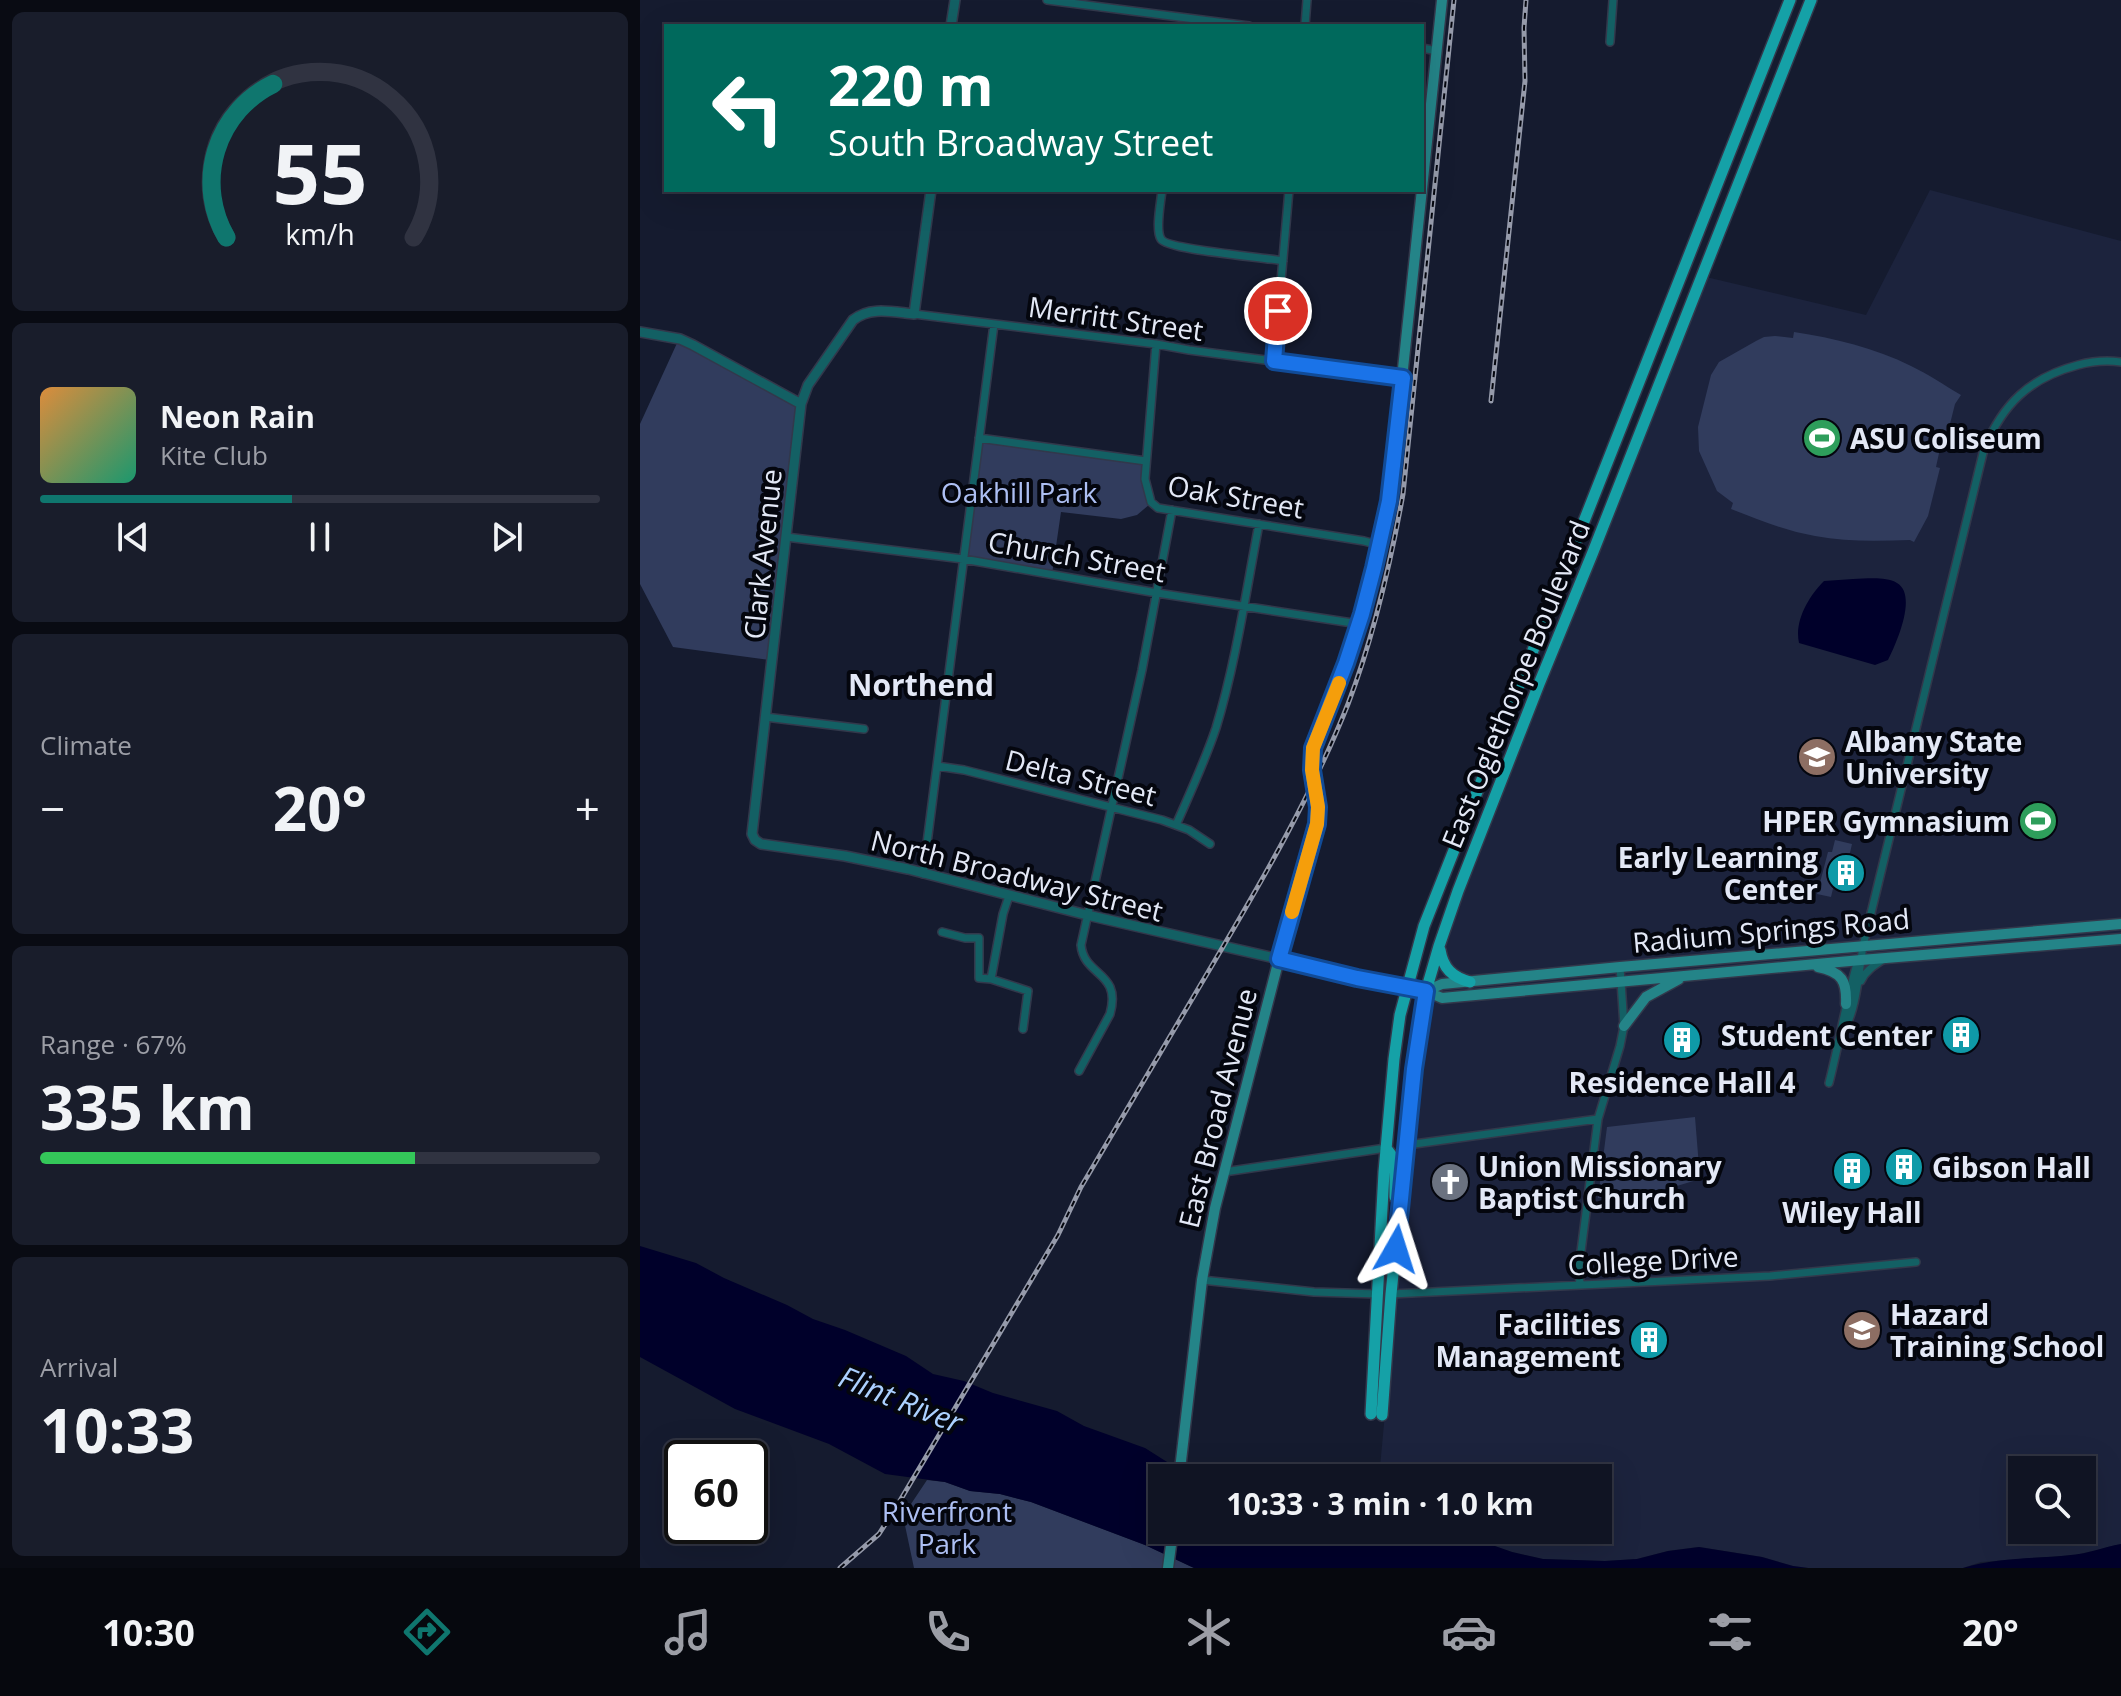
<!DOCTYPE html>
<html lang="en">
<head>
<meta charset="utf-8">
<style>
	body { margin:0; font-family:"Open Sans",sans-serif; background:#191d2b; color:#f1f3f6; height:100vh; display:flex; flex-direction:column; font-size:30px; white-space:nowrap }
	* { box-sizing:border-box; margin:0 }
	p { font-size:26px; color:#9c9ea6 }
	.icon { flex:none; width:44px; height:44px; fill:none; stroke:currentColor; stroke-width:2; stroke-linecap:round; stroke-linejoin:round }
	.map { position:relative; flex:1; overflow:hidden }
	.details { display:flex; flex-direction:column; gap:12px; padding:12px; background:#090b13; width:640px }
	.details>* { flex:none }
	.banner { position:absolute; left:24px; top:24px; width:760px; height:168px; border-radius:0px; box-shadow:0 8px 32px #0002,0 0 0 2px #303341; background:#00695c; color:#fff; overflow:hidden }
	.controls { position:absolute; left:1368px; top:1456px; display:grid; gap:16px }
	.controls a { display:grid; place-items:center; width:88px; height:88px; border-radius:0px; background:#101423; box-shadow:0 8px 32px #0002,0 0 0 2px #303341; font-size:40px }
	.speed { position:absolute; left:24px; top:1440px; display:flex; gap:16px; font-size:40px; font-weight:700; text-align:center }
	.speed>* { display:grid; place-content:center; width:104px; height:104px; border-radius:50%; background:#101423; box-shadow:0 8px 32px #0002,0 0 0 2px #303341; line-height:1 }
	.speed .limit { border:4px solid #111; border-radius:12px; background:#fff; color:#111 }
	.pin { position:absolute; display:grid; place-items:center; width:68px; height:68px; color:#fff; margin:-34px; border:4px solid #fff; border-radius:50%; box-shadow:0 2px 8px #0007 }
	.me { position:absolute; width:88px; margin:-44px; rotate:6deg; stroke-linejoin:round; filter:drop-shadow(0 0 6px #0008) }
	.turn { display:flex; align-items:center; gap:28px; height:168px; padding:0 32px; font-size:36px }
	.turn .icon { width:104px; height:104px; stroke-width:2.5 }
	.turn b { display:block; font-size:56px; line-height:68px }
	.big { font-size:60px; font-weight:700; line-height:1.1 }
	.details .widget { flex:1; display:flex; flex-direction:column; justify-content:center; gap:12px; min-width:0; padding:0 28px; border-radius:12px; background:#191d2b }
	.details .dial { align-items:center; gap:0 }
	.dial svg { height:208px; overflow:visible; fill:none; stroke:#303341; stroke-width:7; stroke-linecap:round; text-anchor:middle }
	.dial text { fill:#f1f3f6; stroke:none }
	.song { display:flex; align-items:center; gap:24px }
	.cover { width:96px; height:96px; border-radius:12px; background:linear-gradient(135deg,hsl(30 70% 55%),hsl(160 70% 35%)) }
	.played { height:8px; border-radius:4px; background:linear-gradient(90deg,#0f766e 45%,#303341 45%) }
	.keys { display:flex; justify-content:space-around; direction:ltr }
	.heat { display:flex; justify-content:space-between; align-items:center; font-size:44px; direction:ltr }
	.charge { height:12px; border-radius:6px; background:linear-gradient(90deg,#34c759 67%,#303341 0) }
	.trip { position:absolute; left:508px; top:1464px; width:464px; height:80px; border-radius:0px; background:#101423; box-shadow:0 8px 32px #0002,0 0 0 2px #303341; font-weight:700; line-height:80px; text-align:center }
	.dock { display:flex; height:128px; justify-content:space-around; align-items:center; background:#06080e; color:#9c9ea6 }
	.dock .icon { width:56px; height:56px }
	.dock .selected { color:#0f766e }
	.dock b { font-size:36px; color:#f1f3f6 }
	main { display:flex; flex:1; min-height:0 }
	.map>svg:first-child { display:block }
	.built { fill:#1c233d; fill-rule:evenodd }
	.green { fill:#313c5d }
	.water { fill:#00002a }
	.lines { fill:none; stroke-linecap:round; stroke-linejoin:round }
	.minor-casing { stroke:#32384b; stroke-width:10 }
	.tertiary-casing { stroke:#32384b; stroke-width:12 }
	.secondary-casing { stroke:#32384b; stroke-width:13 }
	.primary-casing { stroke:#32384b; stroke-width:14 }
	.minor { stroke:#136064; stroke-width:7 }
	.tertiary { stroke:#136064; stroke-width:9 }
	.secondary { stroke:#248488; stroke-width:10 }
	.primary { stroke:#15a1a7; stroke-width:11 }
	.rail-casing { stroke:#959aaa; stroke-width:5 }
	.rail { stroke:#04060e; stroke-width:2; stroke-dasharray:6; stroke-linecap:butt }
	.route-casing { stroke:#114b97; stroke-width:20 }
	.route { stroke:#1a73e8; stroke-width:14 }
	.slow { stroke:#f59e0b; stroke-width:14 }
	.labels { text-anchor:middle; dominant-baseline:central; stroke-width:8; stroke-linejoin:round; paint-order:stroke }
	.street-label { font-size:28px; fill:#e3e8f6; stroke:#04060e }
	.poi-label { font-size:28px; font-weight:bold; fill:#e3e8f6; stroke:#04060e; text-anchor:start }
	.park-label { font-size:28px; fill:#adbff3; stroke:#04060e }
	.neighbourhood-label { font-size:30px; font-weight:bold; fill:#e3e8f6; stroke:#04060e }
	.water-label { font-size:30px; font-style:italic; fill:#acd1ff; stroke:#04060e }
</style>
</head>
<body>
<main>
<section class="details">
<div class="widget dial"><svg viewBox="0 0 100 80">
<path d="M14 69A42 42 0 1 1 86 69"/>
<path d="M14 69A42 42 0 0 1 32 10" stroke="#0f766e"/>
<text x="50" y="56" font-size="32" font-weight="700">55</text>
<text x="50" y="72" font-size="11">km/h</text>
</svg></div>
<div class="widget">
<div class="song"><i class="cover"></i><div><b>Neon Rain</b><p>Kite Club</p></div></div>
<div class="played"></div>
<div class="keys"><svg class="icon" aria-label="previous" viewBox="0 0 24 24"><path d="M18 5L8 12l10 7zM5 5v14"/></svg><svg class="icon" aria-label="pause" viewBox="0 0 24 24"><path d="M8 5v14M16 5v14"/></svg><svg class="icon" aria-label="next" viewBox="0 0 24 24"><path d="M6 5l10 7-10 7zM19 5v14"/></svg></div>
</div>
<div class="widget"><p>Climate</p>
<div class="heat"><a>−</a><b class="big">20°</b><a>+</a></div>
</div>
<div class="widget"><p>Range · 67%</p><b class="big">335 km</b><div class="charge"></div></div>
<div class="widget"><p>Arrival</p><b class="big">10:33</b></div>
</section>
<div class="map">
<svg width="1481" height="1568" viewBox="0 0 1481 1568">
	<rect width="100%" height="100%" fill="#151b2f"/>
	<path class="built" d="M 1290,190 L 1481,241 L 1481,1544 L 1436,1555 L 1341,1562 L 1323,1568 L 1168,1568 L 1153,1566 L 1122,1557 L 1059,1547 L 1028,1551 L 997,1559 L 965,1561 L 903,1559 L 872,1552 L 809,1530 L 958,1530 L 958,1478 L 739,1478 L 757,1283 L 784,1024 L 806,930 L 1066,277 L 1226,315 ZM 1382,1470 L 1442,1470 L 1442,1530 L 1382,1530 Z"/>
	<path class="green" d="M 1154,332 C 1194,338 1235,348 1271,366 C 1288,374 1304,385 1321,395 L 1315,404 L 1305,444 L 1301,444 L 1296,467 L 1300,468 L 1288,516 L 1274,542 L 1270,540 C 1238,541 1206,542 1175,536 C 1146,531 1119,520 1091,509 L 1093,503 L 1077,491 L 1059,451 L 1058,427 L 1071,375 L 1079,362 L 1116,341 L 1124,337 L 1135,336 L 1153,338 Z
		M 38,341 L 159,405 L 130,660 L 33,647 L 0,584 L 0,424 Z
		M 340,439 L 504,462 C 503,478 503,490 510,504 L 497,515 L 481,519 L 421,512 L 412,574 L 324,558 Z
		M 1195,840 L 1212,844 L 1209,857 L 1201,855 L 1191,897 L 1177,894 L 1188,852 L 1192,852 Z
		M 1055,1117 L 1060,1179 L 1027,1189 L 958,1198 L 967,1127 Z
		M 287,1480 L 305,1482 L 330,1491 L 360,1494 L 391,1502 L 505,1545 L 554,1568 L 274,1568 L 263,1516 Z"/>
	<path class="water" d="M 1213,579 C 1226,579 1245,576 1257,583 C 1278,595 1256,644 1248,660 L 1235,665 L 1159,643 C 1154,621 1169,596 1184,581 Z
		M 0,1246 L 56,1263 L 84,1278 L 147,1305 L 173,1319 L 205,1330 L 266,1356 L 293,1374 L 324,1381 L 353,1393 L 417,1411 L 444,1426 L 505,1448 L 535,1467 L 559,1478 L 522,1478 L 522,1530 L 809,1530 L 872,1552 L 903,1559 L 965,1561 L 997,1559 L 1028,1551 L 1059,1547 L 1122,1557 L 1153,1566 L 1168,1568 L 554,1568 L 505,1545 L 391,1502 L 360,1494 L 330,1491 L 305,1482 L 245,1474 L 189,1444 L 95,1409 L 0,1357 Z
		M 1481,1544 L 1481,1568 L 1323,1568 C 1358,1557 1394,1559 1431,1555 C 1448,1554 1464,1547 1481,1544 Z"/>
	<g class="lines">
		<g class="minor-casing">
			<path id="minor" d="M 407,0 L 609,26
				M 665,26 L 667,0
				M 970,42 L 973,0
				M 782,48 L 797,51
				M 522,190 C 521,201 515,230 521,239 C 527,250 624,257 643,261
				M 274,314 L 516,344 L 549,350 L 763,378
				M 516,344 L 505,479 L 511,502 L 518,508 L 724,541 L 739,545
				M 634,361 L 649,190
				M 339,438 L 506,461
				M 146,537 L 323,559 L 517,593 L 719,624
				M 125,717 L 224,729
				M 297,766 L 324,770 L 522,820 L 549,830 L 570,844
				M 536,825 C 550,793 565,761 576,728 C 596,662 606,592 619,524
				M 283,874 L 354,324
				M 302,932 L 325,938 L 339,938 L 339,978 L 351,979 L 388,991 L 383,1029
				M 351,979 L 363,914 L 369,896
				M 1221,981 C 1225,971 1235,965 1244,959
				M 1201,1037 C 1217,1009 1218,978 1223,946 L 1344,449 C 1363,404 1389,378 1438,365 C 1453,361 1466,360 1481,362
				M 439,1071 L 470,1014 C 482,971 444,977 441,945 L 502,670 L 532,510
				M 1189,1083 C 1199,1044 1205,1006 1216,967
				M 767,1145 L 958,1119
				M 584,1172 L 746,1148
				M 562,1280 L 674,1292 L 738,1294
				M 940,1285 L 939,1267 L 958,1119 L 980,1046 L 984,1026 L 980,967
				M 751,1294 L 1130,1276 L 1276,1262"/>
		</g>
		<g class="tertiary-casing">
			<path id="tertiary" d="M 311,26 L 315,0
				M 291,190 L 274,314 C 253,312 230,306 213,320 L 168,385 L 161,404 L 112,834 L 115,840 L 121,844 L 205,856 L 268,869 L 447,915 L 639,959
				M 0,332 L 40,339 L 53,345 L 161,404"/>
		</g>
		<g class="secondary-casing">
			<path id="secondary" d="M 639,959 L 766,989 L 786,991 L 802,998 L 1221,960 L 1481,939
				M 1178,967 C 1202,972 1207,981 1206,1004
				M 786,991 L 802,984 L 980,967 L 1481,924
				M 984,1026 L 1006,997 L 1039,979
				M 539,1478 L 562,1280 L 575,1208 L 639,959 L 677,824 L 678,807 L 672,770 L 673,748 L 692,702 L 722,614 L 749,501 L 802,0
				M 528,1568 L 533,1530"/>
		</g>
		<g class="primary-casing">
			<path id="primary" d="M 800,950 C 803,968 812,977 830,982
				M 746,1148 L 755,1160 L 755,1197
				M 731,1414 L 744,1172 L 754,1059 L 760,1015 L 784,926 L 1150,0
				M 742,1415 L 751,1294 L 774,1069 L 786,991 L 799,946 L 818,891 L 899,684 L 953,552 L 1171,0"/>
		</g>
		<use href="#minor" class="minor"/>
		<use href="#tertiary" class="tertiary"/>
		<use href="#secondary" class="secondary"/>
		<use href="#primary" class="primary"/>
		<g class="rail-casing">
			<path id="rail" d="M 851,401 L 885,81 L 884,28 L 886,0
				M 200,1568 L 239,1534 L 258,1504 L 418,1235 L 441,1187 C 485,1112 530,1037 574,962 C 623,879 672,795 708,704 C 734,636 750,566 763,494 L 814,0"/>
		</g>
		<use href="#rail" class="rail"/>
	</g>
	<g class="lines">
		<g class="route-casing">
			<path id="route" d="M 638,311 L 634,361 L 763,378 L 749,501 L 734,568 L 722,614 L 706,663 L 673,748 L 672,770 L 678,807 L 677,824 L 639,959 L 717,978 L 786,991 L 774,1069 L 756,1249"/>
		</g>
		<use href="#route" class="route"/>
		<path class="slow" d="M 652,912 L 677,824 L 678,807 L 672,770 L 673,748 L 699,683"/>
	</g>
	<defs>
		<g id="stadium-disc" transform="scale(2)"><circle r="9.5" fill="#2e9e5b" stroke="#04060e"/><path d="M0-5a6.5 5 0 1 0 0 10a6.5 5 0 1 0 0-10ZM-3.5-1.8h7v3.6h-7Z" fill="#fff"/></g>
		<g id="university-disc" transform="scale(2)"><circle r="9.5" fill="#8d6e63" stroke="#04060e"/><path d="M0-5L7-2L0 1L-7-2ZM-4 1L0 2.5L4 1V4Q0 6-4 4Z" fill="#fff"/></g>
		<g id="building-disc" transform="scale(2)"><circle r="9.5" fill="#0f9aa8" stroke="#04060e"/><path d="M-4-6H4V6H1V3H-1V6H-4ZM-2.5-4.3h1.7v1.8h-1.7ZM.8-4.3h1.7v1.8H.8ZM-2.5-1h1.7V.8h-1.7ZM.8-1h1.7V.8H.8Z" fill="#fff"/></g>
		<g id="church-disc" transform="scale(2)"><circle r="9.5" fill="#6b7280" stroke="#04060e"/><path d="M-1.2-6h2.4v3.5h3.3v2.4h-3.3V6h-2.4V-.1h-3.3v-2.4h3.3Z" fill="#fff"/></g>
		<g id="school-disc" transform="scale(2)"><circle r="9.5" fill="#8d6e63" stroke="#04060e"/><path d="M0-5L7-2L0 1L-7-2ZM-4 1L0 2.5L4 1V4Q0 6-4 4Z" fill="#fff"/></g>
	</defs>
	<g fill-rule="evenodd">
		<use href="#stadium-disc" x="1182" y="438"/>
		<use href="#university-disc" x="1177" y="757"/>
		<use href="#stadium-disc" x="1398" y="821"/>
		<use href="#building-disc" x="1206" y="873"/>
		<use href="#building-disc" x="1321" y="1035"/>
		<use href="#building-disc" x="1042" y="1040"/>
		<use href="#building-disc" x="1264" y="1167"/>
		<use href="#building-disc" x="1212" y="1171"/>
		<use href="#church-disc" x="810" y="1182"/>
		<use href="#school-disc" x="1222" y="1330"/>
		<use href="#building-disc" x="1009" y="1340"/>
	</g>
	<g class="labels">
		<g class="street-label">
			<text transform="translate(476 318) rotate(8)">Merritt Street</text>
			<text transform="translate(596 496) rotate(10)">Oak Street</text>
			<text transform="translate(122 554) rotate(-84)">Clark Avenue</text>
			<text transform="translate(437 556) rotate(10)">Church Street</text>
			<text transform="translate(875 684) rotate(-68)">East Oglethorpe Boulevard</text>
			<text transform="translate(441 777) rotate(14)">Delta Street</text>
			<text transform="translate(377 875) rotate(14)">North Broadway Street</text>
			<text transform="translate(1131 930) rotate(-5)">Radium Springs Road</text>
			<text transform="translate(577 1108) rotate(-76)">East Broad Avenue</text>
			<text transform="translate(1013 1260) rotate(-3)">College Drive</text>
		</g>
		<g class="poi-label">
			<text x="1210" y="438">ASU Coliseum</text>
			<text x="1205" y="741">Albany State<tspan x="1205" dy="32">University</tspan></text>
			<text x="1370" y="821" text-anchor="end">HPER Gymnasium</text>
			<text x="1178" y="857" text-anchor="end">Early Learning<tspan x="1178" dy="32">Center</tspan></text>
			<text x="1293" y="1035" text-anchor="end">Student Center</text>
			<text x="1042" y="1082" text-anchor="middle">Residence Hall 4</text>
			<text x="838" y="1166">Union Missionary<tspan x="838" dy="32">Baptist Church</tspan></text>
			<text x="1292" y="1167">Gibson Hall</text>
			<text x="1212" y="1212" text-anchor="middle">Wiley Hall</text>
			<text x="1250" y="1314">Hazard<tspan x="1250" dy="32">Training School</tspan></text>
			<text x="981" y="1324" text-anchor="end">Facilities<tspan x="981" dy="32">Management</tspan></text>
		</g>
		<g class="park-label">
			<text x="379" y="492">Oakhill Park</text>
			<text x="307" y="1511">Riverfront<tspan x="307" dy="32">Park</tspan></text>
		</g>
		<g class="neighbourhood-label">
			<text x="281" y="684">Northend</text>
		</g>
		<g class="water-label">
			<text transform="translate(261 1399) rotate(22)">Flint River</text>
		</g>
	</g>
</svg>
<div class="controls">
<a><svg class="icon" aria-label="search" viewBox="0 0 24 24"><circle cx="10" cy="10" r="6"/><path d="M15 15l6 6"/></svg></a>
</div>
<div class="speed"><div class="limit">60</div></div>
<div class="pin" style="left:638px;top:311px;background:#d93025"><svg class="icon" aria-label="arrive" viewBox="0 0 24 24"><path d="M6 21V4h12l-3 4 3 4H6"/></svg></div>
<svg class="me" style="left:756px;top:1249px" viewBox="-20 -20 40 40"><path d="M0-17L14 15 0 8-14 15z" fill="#1a73e8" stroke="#fff" stroke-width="4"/></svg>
<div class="trip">10:33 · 3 min · 1.0 km</div>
<div class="banner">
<div class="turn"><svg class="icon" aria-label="left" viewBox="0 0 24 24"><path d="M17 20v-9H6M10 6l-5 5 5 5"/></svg><div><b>220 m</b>South Broadway Street</div></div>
</div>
</div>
</main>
<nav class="dock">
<b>10:30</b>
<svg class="icon selected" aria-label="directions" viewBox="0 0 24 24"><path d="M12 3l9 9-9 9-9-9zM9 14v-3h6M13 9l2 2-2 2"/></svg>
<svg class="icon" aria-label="music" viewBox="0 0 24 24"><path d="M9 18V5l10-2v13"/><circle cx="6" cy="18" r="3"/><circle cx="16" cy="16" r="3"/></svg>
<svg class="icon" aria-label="phone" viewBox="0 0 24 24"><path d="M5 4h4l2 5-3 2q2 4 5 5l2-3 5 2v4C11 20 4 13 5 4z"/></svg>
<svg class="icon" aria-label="climate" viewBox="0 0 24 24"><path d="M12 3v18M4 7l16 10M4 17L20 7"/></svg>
<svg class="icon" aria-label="car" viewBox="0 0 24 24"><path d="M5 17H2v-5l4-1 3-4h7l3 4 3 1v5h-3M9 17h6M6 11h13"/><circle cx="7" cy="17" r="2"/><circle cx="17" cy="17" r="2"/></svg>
<svg class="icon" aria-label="filters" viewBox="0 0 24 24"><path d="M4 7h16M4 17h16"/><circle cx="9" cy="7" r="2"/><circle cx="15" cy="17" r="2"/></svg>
<b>20°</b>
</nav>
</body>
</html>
